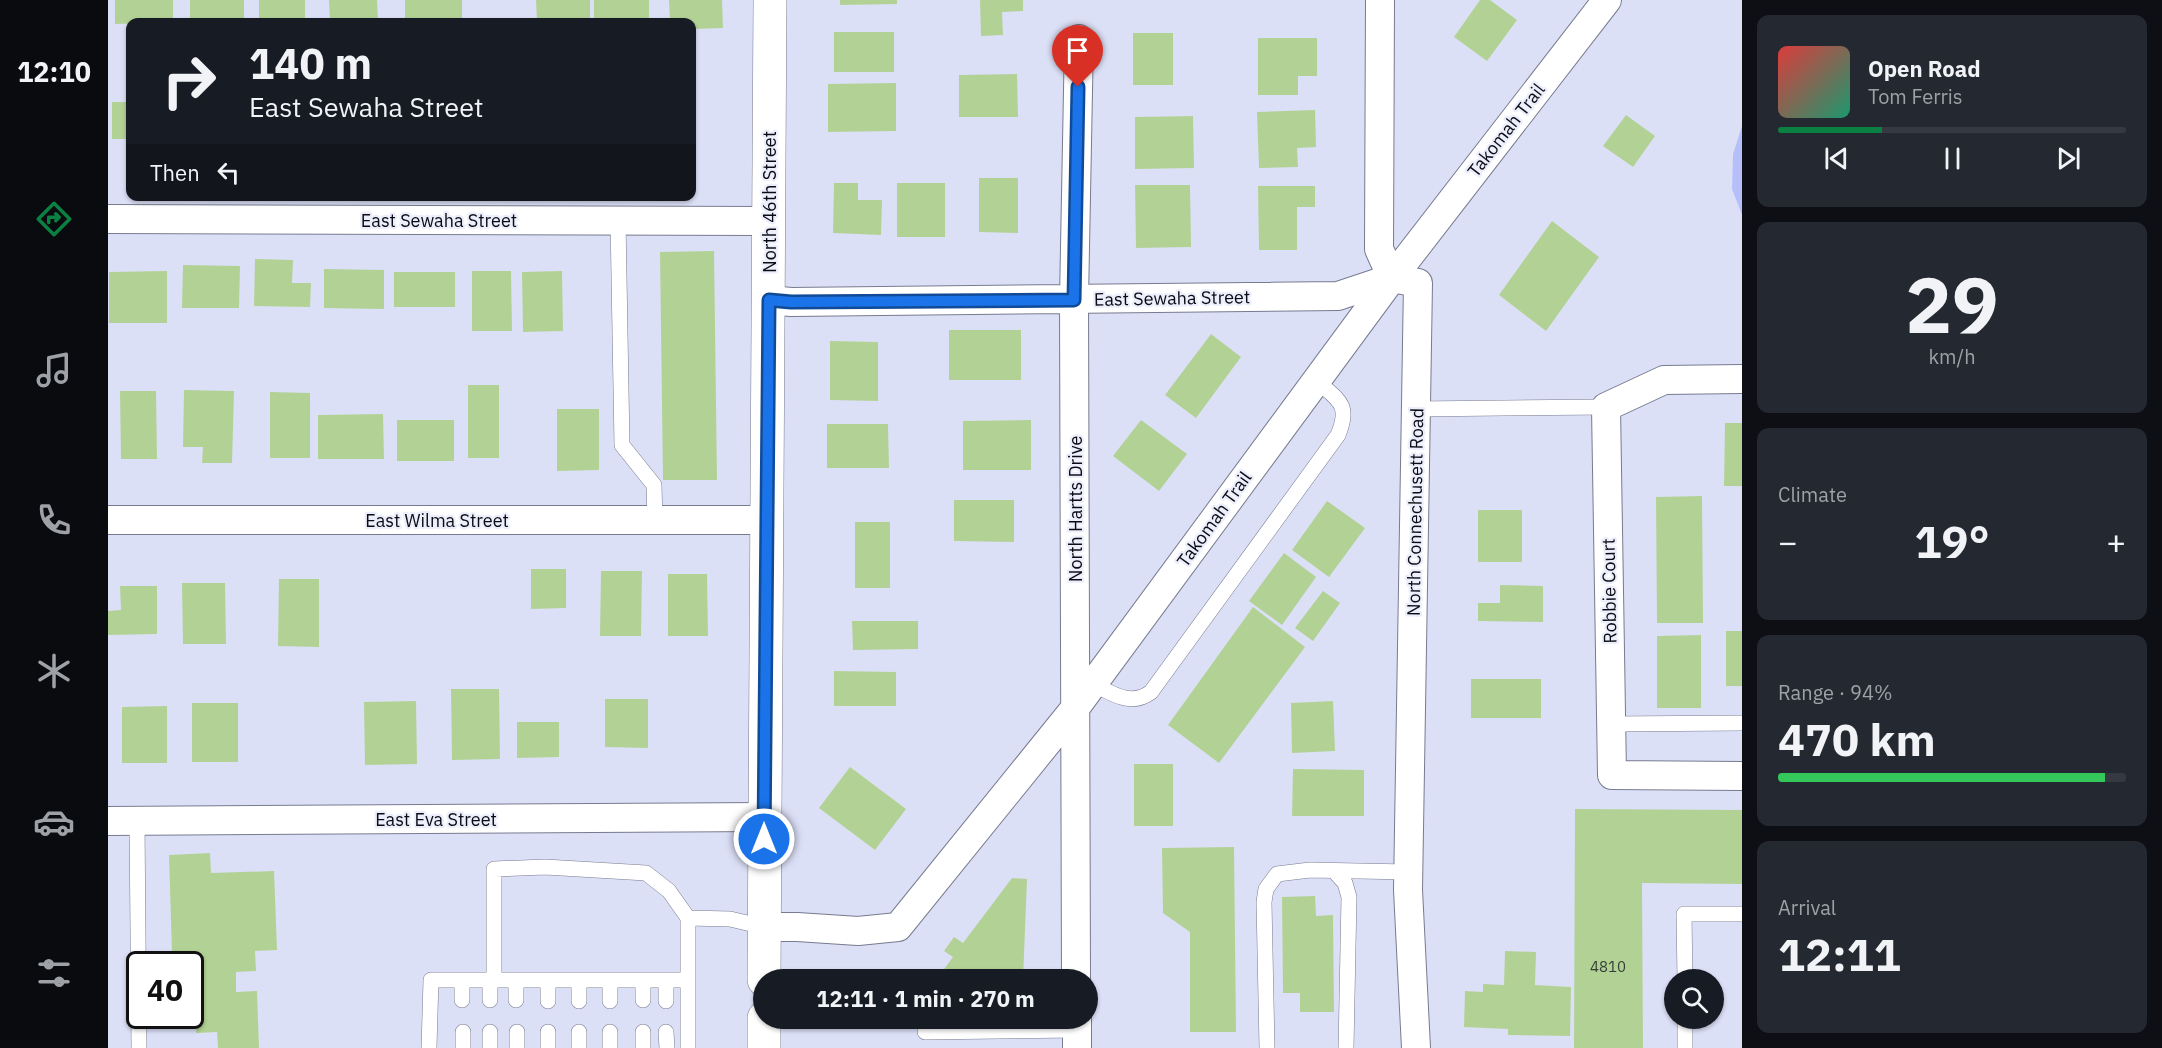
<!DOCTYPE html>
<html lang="en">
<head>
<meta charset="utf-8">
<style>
	body { margin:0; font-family:"IBM Plex Sans",sans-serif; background:#242831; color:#f1f3f6; height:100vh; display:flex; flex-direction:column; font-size:22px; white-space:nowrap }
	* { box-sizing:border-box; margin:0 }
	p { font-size:20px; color:#9ea1a6 }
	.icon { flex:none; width:33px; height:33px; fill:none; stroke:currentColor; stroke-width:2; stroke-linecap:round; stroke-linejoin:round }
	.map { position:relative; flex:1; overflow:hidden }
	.sheet { display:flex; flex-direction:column; gap:15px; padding:15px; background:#0d0f14; width:420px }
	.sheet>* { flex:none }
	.banner { position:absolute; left:18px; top:18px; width:570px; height:183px; border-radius:12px; box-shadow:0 2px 4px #0004; background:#171b24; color:#f1f3f6; overflow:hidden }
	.tools { position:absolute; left:1556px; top:969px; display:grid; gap:12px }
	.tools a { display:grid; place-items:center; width:60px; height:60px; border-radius:50%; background:#171b24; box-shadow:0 2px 4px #0004; font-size:30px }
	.speed { position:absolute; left:18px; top:951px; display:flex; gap:12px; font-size:30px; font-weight:700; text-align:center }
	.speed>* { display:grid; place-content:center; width:78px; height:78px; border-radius:50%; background:#171b24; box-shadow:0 2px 4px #0004; line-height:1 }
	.speed .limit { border:3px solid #111; border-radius:9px; background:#fff; color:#111 }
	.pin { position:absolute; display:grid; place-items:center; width:51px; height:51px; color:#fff; margin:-62px -26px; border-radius:50% 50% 50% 0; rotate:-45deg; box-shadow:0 0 6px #0007 }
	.pin .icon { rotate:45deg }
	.me { position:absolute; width:66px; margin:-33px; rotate:0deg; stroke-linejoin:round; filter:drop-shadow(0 0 4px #0008) }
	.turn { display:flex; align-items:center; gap:21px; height:126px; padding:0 24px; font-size:27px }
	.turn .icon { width:78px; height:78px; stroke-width:2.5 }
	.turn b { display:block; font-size:42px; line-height:51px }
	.then { display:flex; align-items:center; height:57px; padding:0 24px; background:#0003; gap:12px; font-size:22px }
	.big { font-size:45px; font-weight:700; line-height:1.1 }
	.sheet .card { flex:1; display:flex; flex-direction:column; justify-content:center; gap:9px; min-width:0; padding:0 21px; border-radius:12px; background:#242831 }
	.sheet .dial { align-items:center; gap:0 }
	.dial b { font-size:78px; line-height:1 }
	.song { display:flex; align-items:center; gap:18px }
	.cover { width:72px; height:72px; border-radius:9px; background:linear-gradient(135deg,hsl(0 70% 55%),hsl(160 70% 35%)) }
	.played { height:6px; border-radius:3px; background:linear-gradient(90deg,#0b8043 30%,#363941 30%) }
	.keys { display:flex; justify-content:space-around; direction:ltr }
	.heat { display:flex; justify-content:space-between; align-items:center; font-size:33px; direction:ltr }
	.charge { height:9px; border-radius:4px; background:linear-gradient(90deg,#34c759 94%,#363941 0) }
	.trip { position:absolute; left:645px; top:969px; width:345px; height:60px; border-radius:30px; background:#171b24; box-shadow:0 2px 4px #0004; font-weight:700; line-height:60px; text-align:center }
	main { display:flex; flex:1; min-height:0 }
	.menu { display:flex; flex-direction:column; width:108px; justify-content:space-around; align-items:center; background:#090b0e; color:#9ea1a6 }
	.menu .icon { width:42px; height:42px }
	.menu .selected { color:#0b8043 }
	.menu b { font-size:27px; color:#f1f3f6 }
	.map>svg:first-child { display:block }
	.green { fill:#b7bffb }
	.building { fill:#b2d295 }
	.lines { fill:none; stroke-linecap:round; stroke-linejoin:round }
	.service-casing { stroke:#787b8f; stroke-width:16 }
	.minor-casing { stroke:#787b8f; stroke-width:30 }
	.tertiary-casing { stroke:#787b8f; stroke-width:34 }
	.service { stroke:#fff; stroke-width:15 }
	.minor { stroke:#fff; stroke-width:28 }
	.tertiary { stroke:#fff; stroke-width:33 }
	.route-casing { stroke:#114b97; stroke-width:15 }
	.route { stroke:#1a73e8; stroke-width:10 }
	.labels { text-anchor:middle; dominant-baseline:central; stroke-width:4.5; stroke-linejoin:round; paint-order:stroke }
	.number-label { font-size:15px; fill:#353e34 }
	.street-label { font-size:18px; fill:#0b0c13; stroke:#eceefc }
</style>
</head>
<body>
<main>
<nav class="menu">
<b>12:10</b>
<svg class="icon selected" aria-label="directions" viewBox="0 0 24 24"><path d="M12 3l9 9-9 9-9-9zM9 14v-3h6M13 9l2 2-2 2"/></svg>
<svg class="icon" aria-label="music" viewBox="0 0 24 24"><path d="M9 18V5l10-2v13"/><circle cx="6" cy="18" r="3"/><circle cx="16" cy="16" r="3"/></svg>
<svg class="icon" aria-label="phone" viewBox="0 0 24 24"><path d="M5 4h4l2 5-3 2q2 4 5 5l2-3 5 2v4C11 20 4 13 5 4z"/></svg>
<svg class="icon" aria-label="climate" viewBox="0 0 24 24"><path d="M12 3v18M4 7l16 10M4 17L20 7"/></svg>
<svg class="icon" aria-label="car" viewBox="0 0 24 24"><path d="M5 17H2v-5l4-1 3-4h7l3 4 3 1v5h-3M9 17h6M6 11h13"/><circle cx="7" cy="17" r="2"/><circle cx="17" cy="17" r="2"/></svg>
<svg class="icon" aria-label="filters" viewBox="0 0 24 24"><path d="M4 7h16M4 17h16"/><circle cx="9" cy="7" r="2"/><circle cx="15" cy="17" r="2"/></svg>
</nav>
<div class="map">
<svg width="1634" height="1048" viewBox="0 0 1634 1048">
	<rect width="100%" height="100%" fill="#dce0f7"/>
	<path class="green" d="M 1634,126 L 1634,215 L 1624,189 L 1625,154 Z"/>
	<path class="building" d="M 7,0 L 65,0 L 65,22 L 7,24 Z
		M 82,0 L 136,0 L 136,20 L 82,21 Z
		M 151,0 L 197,0 L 197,22 L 151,22 Z
		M 221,0 L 269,0 L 270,22 L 222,22 Z
		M 297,0 L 354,0 L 354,21 L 297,21 Z
		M 428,0 L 482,0 L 482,22 L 429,22 Z
		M 486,0 L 541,0 L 541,22 L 486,22 Z
		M 561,0 L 614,0 L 615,28 L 584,29 L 584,22 L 562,22 Z
		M 732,0 L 789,0 L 789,4 L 732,5 Z
		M 872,0 L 915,0 L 915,11 L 894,12 L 895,35 L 873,36 Z
		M 1372,0 L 1382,0 L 1409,20 L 1379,61 L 1346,37 Z
		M 726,32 L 786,32 L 786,72 L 726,72 Z
		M 1025,33 L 1065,33 L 1065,85 L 1025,85 Z
		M 1150,38 L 1209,38 L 1209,76 L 1190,76 L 1190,95 L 1150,95 Z
		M 909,74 L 910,117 L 851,117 L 851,75 Z
		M 788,83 L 788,131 L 720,132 L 720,84 Z
		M 4,102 L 22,102 L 22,139 L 4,139 Z
		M 1207,110 L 1208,147 L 1189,148 L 1190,167 L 1151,168 L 1149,112 Z
		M 1518,115 L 1547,136 L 1525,167 L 1495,146 Z
		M 1085,116 L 1086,168 L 1027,169 L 1027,117 Z
		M 871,178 L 910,178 L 910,233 L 871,232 Z
		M 726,183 L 750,183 L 750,200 L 774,200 L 773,235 L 725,233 Z
		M 789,183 L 837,183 L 837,237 L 789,237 Z
		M 1027,185 L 1082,185 L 1083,247 L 1028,248 Z
		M 1150,186 L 1207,186 L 1207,207 L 1189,207 L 1189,250 L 1151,250 Z
		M 1444,221 L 1491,257 L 1438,331 L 1391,295 Z
		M 606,251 L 609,480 L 555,480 L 552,252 Z
		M 147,259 L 185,260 L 184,283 L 203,283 L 202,307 L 146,306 Z
		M 75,265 L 132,266 L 131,308 L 74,308 Z
		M 216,269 L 276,270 L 276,309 L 216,308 Z
		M 59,271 L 59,323 L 1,323 L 1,272 Z
		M 364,271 L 403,271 L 404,331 L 364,331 Z
		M 454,271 L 455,331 L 415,332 L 414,272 Z
		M 286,272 L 347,272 L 347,307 L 286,307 Z
		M 841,330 L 913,330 L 913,380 L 841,380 Z
		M 1103,334 L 1133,357 L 1088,418 L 1057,395 Z
		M 722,341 L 770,342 L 770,401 L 722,400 Z
		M 360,385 L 391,385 L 391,458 L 360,458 Z
		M 76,390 L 126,391 L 124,463 L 94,463 L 95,447 L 75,447 Z
		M 12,391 L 48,391 L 49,459 L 13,459 Z
		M 162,392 L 202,393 L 202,458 L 162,458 Z
		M 449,409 L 491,409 L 491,470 L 449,471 Z
		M 275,414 L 276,459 L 210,459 L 210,415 Z
		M 289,420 L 346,420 L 346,461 L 289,461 Z
		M 923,420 L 923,470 L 855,470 L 855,421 Z
		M 1033,420 L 1079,454 L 1051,491 L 1005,456 Z
		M 1617,423 L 1634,423 L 1634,486 L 1616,486 Z
		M 719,424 L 780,424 L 781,468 L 719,468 Z
		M 1594,496 L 1595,623 L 1549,623 L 1548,497 Z
		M 846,500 L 906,500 L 906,542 L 846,541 Z
		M 1219,501 L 1257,528 L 1221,577 L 1184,550 Z
		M 1370,510 L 1414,510 L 1414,562 L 1370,562 Z
		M 747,522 L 782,522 L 782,588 L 747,588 Z
		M 1176,553 L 1208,577 L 1174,625 L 1141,601 Z
		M 423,569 L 458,569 L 458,608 L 423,609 Z
		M 493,571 L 534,571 L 533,636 L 492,636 Z
		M 560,574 L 599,574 L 600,636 L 560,636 Z
		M 171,579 L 211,579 L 211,647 L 170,646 Z
		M 74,583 L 117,583 L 118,644 L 75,644 Z
		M 1392,585 L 1435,586 L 1435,622 L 1370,621 L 1370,603 L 1392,603 Z
		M 12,586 L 49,586 L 49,634 L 0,635 L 0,611 L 13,610 Z
		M 1215,591 L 1232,603 L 1205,641 L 1187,628 Z
		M 1145,607 L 1197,647 L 1111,763 L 1060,725 Z
		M 744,621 L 810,621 L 810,649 L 745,650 Z
		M 1618,631 L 1634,631 L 1634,686 L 1618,686 Z
		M 1593,635 L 1593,708 L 1549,708 L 1549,636 Z
		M 726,671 L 788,672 L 788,706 L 726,706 Z
		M 1363,679 L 1433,679 L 1433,718 L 1363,718 Z
		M 343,689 L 391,689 L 392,759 L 344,760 Z
		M 497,699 L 540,699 L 540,748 L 497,747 Z
		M 308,701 L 309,764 L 257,765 L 256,702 Z
		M 1225,701 L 1227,751 L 1184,753 L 1183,703 Z
		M 84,703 L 130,703 L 130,762 L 84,762 Z
		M 59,706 L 59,763 L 14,763 L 14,707 Z
		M 409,722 L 451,722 L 451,757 L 409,758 Z
		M 1026,764 L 1065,764 L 1065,826 L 1026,826 Z
		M 742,767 L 798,809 L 767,850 L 711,808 Z
		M 1185,769 L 1256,770 L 1256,816 L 1184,816 Z
		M 1467,809 L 1634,810 L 1634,884 L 1534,883 L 1535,1048 L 1466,1048 Z
		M 1126,847 L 1128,1032 L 1082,1032 L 1082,932 L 1055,913 L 1054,848 Z
		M 102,853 L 103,873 L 166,871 L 169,950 L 147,951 L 148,971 L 128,972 L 128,992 L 149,991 L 151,1048 L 110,1048 L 109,1032 L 88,1033 L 85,953 L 64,954 L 61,855 Z
		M 904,878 L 919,879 L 915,980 L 828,980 L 845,957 L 836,951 L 846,937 L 855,943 Z
		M 1207,896 L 1208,916 L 1225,915 L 1226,1012 L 1192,1012 L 1192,993 L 1175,993 L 1174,897 Z
		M 1397,951 L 1428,952 L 1427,985 L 1463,987 L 1462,1036 L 1400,1035 L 1400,1029 L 1356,1027 L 1357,991 L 1375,992 L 1375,984 L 1396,985 Z"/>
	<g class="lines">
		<g class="service-casing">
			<path id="service" d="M 510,220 L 514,445 L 546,485 L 547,520
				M 1308,409 L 1498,407
				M 985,684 C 1005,694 1023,707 1043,692 L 1230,435 C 1243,404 1230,400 1209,381
				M 1503,724 L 1634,723
				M 29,821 L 31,1048
				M 1226,871 L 1237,883 L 1241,897 L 1238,1048
				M 354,980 L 354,1000
				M 382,980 L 382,1000
				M 386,980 L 386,869 L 437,867 L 538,873 L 561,891 L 580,918
				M 408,980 L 408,1000
				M 440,980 L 440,1001
				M 471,980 L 471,1001
				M 502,980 L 502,1001
				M 535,980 L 535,1000
				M 558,980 L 558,1001
				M 580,980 L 580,918 L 622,919 L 656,927
				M 1577,980 L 1576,914 L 1634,914
				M 1577,1018 L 1577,1048
				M 355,1032 L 355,1048
				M 382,1032 L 382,1048
				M 409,1032 L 409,1048
				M 440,1032 L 440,1048
				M 471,1032 L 471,1048
				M 502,1032 L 502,1048
				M 535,1032 L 535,1048
				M 558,1032 L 559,1048
				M 817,1032 L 969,1030
				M 321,1048 L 323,980 L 580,980 L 580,1048
				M 1159,1048 L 1156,902 L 1158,889 L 1169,874 L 1202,870 L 1300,872"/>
		</g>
		<g class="minor-casing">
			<path id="minor" d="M 1272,0 L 1271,249 L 1284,278
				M 0,219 L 661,221
				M 661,300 L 683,302 L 1230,296 L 1284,278 L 1310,283 L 1300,890 L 1308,1048
				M 1634,379 L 1556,380 L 1498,407 L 1504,775 L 1634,776
				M 0,520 L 658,520
				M 0,821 L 656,817
				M 656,927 L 689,927 L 750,931 L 790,927 L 968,707 L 1284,278 L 1499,0
				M 968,980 L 966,300 L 971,39
				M 969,1018 L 969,1048"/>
		</g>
		<g class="tertiary-casing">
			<path id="tertiary" d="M 656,980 C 657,653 661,327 662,0
				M 656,1048 L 656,1018"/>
		</g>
		<use href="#service" class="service"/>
		<use href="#minor" class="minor"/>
		<use href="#tertiary" class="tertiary"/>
	</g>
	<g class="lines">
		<g class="route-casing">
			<path id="route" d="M 656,839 L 661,300 L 683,302 L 966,300 L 970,87"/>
		</g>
		<use href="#route" class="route"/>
	</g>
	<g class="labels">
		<g class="number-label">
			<text x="1500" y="966">4810</text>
		</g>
		<g class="street-label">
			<text transform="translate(1398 130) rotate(-52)">Takomah Trail</text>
			<text transform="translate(661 202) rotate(-90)">North 46th Street</text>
			<text x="331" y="220">East Sewaha Street</text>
			<text transform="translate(1064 298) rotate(-1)">East Sewaha Street</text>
			<text transform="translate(967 509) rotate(-90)">North Hartts Drive</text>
			<text transform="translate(1307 512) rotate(-89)">North Connechusett Road</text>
			<text transform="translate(1106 519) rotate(-54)">Takomah Trail</text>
			<text x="329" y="520">East Wilma Street</text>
			<text transform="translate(1501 591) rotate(-91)">Robbie Court</text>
			<text x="328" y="819">East Eva Street</text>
		</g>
	</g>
</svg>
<div class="tools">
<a><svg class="icon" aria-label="search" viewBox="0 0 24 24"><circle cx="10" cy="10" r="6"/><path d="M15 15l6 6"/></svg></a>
</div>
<div class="speed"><div class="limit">40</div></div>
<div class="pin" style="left:970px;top:87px;background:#d93025"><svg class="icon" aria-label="arrive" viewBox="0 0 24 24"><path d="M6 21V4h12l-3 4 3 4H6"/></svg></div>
<svg class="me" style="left:656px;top:839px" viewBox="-20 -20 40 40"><circle r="17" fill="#1a73e8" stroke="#fff" stroke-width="3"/><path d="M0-11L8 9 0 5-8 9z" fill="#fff"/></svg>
<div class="trip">12:11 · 1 min · 270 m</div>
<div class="banner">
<div class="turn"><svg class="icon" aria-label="right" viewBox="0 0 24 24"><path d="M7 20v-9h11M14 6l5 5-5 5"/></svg><div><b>140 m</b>East Sewaha Street</div></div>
<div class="then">Then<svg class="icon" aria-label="left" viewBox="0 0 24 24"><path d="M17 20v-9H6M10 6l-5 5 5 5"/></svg></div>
</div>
</div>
<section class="sheet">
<div class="card">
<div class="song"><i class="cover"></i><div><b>Open Road</b><p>Tom Ferris</p></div></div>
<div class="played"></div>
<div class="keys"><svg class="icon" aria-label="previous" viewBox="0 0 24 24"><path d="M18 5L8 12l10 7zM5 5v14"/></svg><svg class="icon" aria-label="pause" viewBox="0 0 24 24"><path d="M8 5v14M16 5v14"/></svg><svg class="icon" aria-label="next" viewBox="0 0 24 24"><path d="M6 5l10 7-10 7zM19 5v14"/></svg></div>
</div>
<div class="card dial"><b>29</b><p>km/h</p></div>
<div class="card"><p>Climate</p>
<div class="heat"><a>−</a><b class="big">19°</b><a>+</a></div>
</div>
<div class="card"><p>Range · 94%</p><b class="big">470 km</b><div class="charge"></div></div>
<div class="card"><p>Arrival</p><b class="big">12:11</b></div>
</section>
</main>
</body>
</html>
